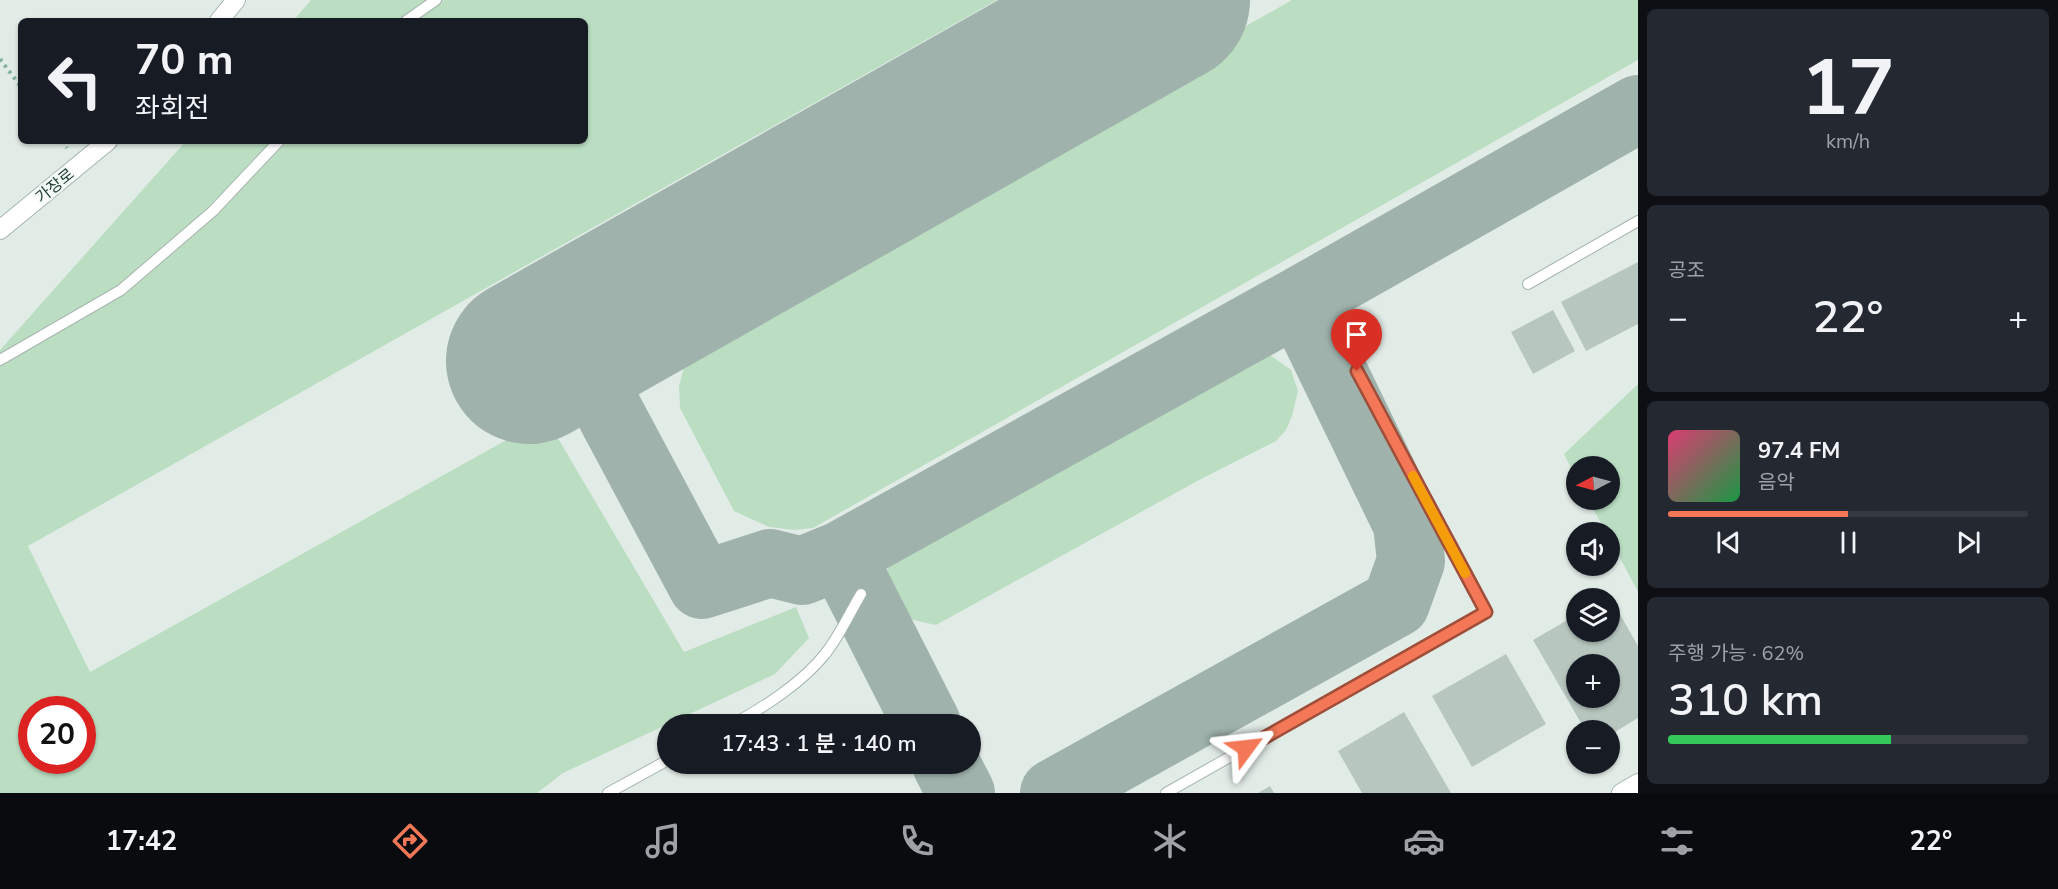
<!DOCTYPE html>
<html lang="ko">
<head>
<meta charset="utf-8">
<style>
	body { margin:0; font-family:"Nunito Sans","Noto Sans KR",sans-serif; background:#242831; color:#f1f3f6; height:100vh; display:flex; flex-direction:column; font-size:22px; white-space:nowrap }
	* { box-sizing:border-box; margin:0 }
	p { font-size:20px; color:#9ea1a6 }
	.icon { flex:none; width:33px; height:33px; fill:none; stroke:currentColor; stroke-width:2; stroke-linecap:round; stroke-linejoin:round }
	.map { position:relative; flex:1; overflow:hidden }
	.side { display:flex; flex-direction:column; gap:9px; padding:9px; background:#0d0f14; width:420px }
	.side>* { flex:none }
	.banner { position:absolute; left:18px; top:18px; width:570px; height:126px; border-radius:9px; box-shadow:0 2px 4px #0004; background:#171b24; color:#f1f3f6; overflow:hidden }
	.needle { width:39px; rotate:264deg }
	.buttons { position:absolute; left:1566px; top:456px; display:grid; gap:12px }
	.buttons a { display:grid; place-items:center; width:54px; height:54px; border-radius:50%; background:#171b24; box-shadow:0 2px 4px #0004; font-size:30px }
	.speed { position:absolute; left:18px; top:696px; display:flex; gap:12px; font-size:30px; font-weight:700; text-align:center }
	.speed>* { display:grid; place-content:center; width:78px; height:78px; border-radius:50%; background:#171b24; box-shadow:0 2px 4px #0004; line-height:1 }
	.speed .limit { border:9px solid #d22; background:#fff; color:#111 }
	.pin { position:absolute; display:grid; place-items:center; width:51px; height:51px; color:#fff; margin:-62px -26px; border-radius:50% 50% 50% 0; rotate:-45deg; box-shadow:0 0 6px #0007 }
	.pin .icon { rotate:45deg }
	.me { position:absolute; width:66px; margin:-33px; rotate:60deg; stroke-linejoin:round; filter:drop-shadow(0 0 4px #0008) }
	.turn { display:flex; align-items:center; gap:21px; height:126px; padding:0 18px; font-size:27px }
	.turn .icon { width:78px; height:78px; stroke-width:2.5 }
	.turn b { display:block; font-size:42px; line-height:51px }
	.big { font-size:45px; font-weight:600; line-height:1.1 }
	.side .tile { flex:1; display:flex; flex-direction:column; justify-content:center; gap:9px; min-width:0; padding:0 21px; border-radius:9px; background:#242831 }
	.side .dial { align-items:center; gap:0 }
	.dial b { font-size:78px; line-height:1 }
	.song { display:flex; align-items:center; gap:18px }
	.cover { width:72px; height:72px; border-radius:9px; background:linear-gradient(135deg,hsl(340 70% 55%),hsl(140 70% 35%)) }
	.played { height:6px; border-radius:3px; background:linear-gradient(90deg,#f47858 50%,#363941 50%) }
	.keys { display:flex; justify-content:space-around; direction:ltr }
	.heat { display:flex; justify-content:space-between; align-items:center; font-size:33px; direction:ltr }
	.charge { height:9px; border-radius:4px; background:linear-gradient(90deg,#34c759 62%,#363941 0) }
	.trip { position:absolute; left:657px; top:714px; width:324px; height:60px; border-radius:30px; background:#171b24; box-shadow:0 2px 4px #0004; font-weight:600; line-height:60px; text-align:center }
	.menu { display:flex; height:96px; justify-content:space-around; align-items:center; background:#090b0e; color:#9ea1a6 }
	.menu .icon { width:42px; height:42px }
	.menu .current { color:#f47858 }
	.menu b { font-size:27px; color:#f1f3f6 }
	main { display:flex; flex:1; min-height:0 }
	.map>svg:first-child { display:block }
	.green { fill:#bbdec3; fill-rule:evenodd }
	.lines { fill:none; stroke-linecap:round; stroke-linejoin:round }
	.taxiway { stroke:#9fb2ac; stroke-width:68 }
	.runway { stroke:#9fb2ac; stroke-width:166 }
	.building { fill:#b7c7c0; fill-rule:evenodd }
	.service-casing { stroke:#a5b4ae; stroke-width:12 }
	.minor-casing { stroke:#a5b4ae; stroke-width:20 }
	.tertiary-casing { stroke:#a5b4ae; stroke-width:20 }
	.path { stroke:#82b1a0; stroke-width:4; stroke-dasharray:3 4.5; stroke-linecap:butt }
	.service { stroke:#fff; stroke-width:10 }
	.minor { stroke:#fff; stroke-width:18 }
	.tertiary { stroke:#fff; stroke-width:18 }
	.route-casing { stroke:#9f4e39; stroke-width:15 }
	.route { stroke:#f47858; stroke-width:10 }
	.slow { stroke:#f59e0b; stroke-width:10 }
	.labels { text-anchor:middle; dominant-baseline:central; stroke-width:4.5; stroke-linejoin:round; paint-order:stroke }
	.street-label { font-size:16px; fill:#223e35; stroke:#f3f9f5 }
</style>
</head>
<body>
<main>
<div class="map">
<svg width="1638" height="793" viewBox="0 0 1638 793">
	<rect width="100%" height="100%" fill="#e2ece7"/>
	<path class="green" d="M 311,0 L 997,0 L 28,546 L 90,672 L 546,418 L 684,652 L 796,607 L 809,638 L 775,674 L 563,773 L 537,793 L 0,793 L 0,350 L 186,141 L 585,141 L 585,21 L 293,21 ZM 32,710 L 82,710 L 82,760 L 32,760 Z
		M 1292,0 L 1638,0 L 1638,60 L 813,528 L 794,530 L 769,527 L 734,511 L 680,408 L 679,386 L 685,363 L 700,335 Z
		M 1266,352 L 1291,370 L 1298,391 L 1292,416 L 1286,430 L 1276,441 L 1201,479 L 936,625 L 913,620 L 896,610 L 884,583 L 889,562 L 1238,359 Z
		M 1638,384 L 1638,592 L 1610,539 L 1610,532 L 1606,532 L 1588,500 L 1610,500 L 1610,466 L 1576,466 L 1576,478 L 1564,454 Z"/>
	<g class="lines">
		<path class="taxiway" d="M 570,338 L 702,585 L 770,563 L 802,571 L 841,555 L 1299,301 L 1638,109
			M 841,555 L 927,724
			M 946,764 L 961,793
			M 1054,793 L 1396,603 L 1411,561 L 1407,524 L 1299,301"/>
		<path class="runway" d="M 529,361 L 1167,0"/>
	</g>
	<path class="building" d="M 1638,262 L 1638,324 L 1586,351 L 1561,302 Z
		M 1553,310 L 1575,351 L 1533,374 L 1511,332 Z
		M 1609,595 L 1638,646 L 1638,718 L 1610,735 L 1610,730 L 1585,730 L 1533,640 L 1576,615 L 1576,632 L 1610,632 L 1610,598 L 1604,598 ZM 1576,664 L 1610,664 L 1610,698 L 1576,698 Z
		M 1506,654 L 1546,724 L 1472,767 L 1432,696 Z
		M 1404,712 L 1451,793 L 1362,793 L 1338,751 Z
		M 1270,786 L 1274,793 L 1258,793 Z"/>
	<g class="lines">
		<g class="service-casing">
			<path id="service" d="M 406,21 L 436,0
				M 1528,284 L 1638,221
				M 0,360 L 121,290 L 213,211 L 279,141
				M 733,724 C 763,708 803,682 825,654 C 839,637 849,614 861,594
				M 608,793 L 668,760
				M 1166,793 L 1486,612 L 1357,371"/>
		</g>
		<g class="minor-casing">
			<path id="minor" d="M 1621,793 L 1638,783"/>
		</g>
		<g class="tertiary-casing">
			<path id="tertiary" d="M 219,21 L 236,0
				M 0,230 L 108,141"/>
		</g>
		<path class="path" d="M 0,59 L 21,87
			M 62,141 L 67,148"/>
		<use href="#service" class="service"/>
		<use href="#minor" class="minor"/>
		<use href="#tertiary" class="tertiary"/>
	</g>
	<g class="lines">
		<g class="route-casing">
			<path id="route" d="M 1246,748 L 1486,612 L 1357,371"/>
		</g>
		<use href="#route" class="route"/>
		<path class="slow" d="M 1413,476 L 1465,573"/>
	</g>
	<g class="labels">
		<g class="street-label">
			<text transform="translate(55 186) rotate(-39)">가장로</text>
		</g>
	</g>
</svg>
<div class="buttons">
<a><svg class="needle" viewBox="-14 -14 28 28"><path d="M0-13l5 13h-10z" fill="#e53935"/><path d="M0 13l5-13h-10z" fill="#9ea1a6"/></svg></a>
<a><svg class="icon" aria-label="sound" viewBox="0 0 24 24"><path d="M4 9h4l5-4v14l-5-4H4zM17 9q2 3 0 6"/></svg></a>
<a><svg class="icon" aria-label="layers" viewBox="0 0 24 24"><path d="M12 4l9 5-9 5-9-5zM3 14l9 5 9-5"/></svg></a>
<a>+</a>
<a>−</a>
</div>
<div class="speed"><div class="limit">20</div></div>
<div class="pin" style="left:1357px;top:371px;background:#d93025"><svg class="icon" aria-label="arrive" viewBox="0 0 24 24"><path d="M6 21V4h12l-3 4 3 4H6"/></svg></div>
<svg class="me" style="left:1246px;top:748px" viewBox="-20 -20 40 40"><path d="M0-17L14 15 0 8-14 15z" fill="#f47858" stroke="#fff" stroke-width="4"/></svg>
<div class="trip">17:43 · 1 분 · 140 m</div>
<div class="banner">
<div class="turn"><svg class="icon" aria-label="left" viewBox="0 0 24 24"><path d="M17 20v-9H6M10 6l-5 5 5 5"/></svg><div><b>70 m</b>좌회전</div></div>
</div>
</div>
<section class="side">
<div class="tile dial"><b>17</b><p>km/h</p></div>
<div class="tile"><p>공조</p>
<div class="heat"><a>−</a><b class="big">22°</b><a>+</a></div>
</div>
<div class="tile">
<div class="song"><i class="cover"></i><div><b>97.4 FM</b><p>음악</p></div></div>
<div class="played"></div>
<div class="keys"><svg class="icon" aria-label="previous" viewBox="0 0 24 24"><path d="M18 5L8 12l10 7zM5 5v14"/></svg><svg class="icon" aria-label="pause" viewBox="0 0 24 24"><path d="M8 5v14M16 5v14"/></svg><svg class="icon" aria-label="next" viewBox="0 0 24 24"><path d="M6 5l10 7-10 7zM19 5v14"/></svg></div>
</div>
<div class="tile"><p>주행 가능 · 62%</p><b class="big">310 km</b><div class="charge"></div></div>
</section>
</main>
<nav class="menu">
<b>17:42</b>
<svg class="icon current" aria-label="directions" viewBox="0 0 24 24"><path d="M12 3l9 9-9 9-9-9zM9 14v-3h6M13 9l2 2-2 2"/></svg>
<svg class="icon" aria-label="music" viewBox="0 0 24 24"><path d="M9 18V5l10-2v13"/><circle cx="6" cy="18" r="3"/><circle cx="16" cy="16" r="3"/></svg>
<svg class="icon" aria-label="phone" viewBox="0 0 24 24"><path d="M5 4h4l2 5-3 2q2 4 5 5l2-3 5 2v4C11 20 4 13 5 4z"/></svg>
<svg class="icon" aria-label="climate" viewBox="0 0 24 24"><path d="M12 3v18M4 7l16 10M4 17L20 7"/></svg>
<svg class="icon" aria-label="car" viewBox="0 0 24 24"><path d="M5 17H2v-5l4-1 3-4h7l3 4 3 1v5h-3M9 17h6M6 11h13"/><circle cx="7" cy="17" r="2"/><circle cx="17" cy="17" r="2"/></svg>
<svg class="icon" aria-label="filters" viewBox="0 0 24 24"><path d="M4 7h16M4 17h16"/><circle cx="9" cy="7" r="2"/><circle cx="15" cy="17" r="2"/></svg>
<b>22°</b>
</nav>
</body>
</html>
